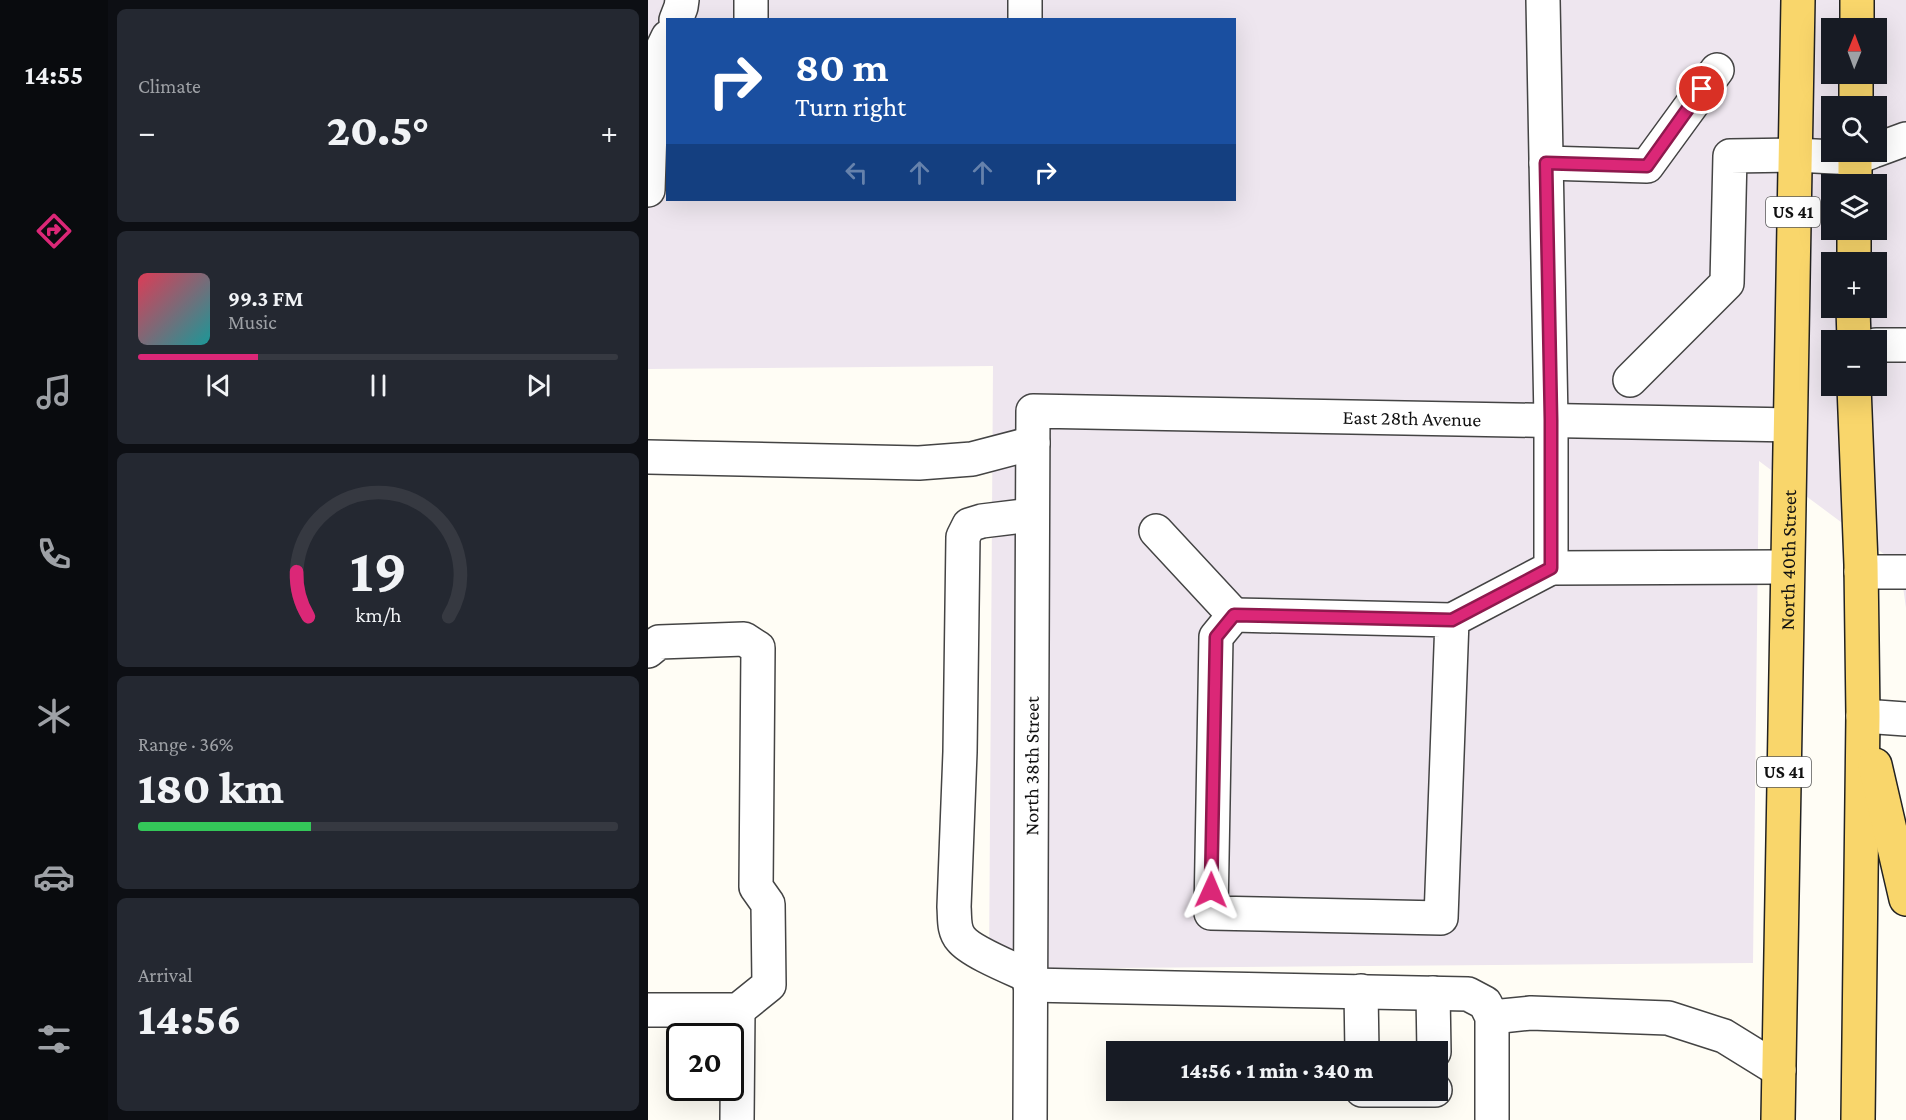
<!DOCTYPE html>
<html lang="en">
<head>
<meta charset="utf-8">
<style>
	body { margin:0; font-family:"Crimson Pro",serif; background:#242831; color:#f1f3f6; height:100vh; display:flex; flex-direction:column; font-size:22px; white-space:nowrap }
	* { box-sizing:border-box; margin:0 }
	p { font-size:20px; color:#9ea1a6 }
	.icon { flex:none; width:33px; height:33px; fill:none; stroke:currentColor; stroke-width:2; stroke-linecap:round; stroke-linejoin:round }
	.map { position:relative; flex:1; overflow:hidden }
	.details { display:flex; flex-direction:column; gap:9px; padding:9px; background:#0d0f14; width:540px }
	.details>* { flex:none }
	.banner { position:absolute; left:18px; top:18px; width:570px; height:183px; border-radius:0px; box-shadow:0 6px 24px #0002; background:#1a4fa0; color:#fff; overflow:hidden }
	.needle { width:39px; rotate:1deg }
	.fabs { position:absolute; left:1173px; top:18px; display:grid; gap:12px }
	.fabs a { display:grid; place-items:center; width:66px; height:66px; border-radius:0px; background:#171b24; box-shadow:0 6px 24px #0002; font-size:30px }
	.speed { position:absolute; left:18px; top:1023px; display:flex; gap:12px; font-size:30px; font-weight:700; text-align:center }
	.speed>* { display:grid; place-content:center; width:78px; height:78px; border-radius:50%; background:#171b24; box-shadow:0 6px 24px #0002; line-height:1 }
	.speed .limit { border:3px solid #111; border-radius:9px; background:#fff; color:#111 }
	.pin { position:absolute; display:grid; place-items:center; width:51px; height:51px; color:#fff; margin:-26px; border:3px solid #fff; border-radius:50%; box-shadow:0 2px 6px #0007 }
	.me { position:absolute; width:66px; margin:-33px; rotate:1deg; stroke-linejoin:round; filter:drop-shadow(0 0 4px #0008) }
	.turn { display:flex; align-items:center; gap:21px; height:126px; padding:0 30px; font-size:27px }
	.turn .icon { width:78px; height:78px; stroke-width:2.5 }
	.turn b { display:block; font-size:42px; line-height:51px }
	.lanes { display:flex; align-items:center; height:57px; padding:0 30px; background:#0003; justify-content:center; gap:30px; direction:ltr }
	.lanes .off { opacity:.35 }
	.big { font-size:45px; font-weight:800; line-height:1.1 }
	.details .card { flex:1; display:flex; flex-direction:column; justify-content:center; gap:9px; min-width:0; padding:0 21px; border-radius:9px; background:#242831 }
	.details .dial { align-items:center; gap:0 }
	.dial svg { height:156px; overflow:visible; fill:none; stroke:#363941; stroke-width:7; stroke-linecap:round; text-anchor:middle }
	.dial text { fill:#f1f3f6; stroke:none }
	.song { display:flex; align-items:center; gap:18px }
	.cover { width:72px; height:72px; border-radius:9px; background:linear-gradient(135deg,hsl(350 70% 55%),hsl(180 70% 35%)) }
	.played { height:6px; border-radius:3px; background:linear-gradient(90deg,#db2777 25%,#363941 25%) }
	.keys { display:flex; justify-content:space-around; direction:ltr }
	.heat { display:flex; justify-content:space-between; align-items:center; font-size:33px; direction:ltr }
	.charge { height:9px; border-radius:4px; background:linear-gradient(90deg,#34c759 36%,#363941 0) }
	.trip { position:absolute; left:458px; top:1041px; width:342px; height:60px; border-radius:0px; background:#171b24; box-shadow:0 6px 24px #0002; font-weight:800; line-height:60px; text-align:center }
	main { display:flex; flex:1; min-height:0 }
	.tab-bar { display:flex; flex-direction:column; width:108px; justify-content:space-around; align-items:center; background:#090b0e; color:#9ea1a6 }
	.tab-bar .icon { width:42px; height:42px }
	.tab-bar .active { color:#db2777 }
	.tab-bar b { font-size:27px; color:#f1f3f6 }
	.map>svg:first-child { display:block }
	.industrial { fill:#eee6ef; fill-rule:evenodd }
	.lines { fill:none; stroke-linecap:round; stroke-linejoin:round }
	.minor-casing { stroke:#444; stroke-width:36 }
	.major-casing { stroke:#222; stroke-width:36 }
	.minor { stroke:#fff; stroke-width:33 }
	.major { stroke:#f9d66b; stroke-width:33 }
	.route-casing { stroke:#8e194d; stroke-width:15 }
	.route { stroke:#db2777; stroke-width:10 }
	.labels { text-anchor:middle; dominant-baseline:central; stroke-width:6; stroke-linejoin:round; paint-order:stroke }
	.shield { fill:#fff; stroke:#585858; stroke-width:1.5 }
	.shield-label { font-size:18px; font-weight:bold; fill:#111 }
	.street-label { font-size:20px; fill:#111; stroke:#fff }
</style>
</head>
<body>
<main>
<nav class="tab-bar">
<b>14:55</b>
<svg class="icon active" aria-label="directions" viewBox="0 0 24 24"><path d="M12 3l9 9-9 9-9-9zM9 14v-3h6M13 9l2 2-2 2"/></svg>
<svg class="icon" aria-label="music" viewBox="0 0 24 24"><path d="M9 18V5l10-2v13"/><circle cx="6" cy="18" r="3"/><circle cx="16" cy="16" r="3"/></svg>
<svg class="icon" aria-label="phone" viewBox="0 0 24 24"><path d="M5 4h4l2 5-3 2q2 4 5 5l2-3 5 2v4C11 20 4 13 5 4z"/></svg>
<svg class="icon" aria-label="climate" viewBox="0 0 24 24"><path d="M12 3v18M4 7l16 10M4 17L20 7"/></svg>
<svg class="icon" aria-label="car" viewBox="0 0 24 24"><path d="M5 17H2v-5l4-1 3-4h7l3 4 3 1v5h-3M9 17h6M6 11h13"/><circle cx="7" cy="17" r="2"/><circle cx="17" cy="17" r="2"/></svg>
<svg class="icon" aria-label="filters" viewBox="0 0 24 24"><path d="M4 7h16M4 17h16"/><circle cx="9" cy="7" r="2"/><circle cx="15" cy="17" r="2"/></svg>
</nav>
<section class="details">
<div class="card"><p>Climate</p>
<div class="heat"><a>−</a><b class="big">20.5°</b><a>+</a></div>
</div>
<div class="card">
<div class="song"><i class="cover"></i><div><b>99.3 FM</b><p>Music</p></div></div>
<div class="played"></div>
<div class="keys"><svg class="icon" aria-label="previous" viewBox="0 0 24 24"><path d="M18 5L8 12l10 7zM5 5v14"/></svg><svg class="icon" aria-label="pause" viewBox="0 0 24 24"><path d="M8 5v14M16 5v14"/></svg><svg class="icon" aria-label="next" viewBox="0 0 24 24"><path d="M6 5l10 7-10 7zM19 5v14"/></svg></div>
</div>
<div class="card dial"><svg viewBox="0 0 100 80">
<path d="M14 69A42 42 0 1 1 86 69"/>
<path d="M14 69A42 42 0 0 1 8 46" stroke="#db2777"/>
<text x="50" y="56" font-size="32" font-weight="700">19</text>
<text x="50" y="72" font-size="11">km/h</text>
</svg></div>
<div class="card"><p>Range · 36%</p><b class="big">180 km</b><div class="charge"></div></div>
<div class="card"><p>Arrival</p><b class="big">14:56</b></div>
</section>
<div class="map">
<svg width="1258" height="1120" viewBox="0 0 1258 1120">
	<rect width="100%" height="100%" fill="#fffdf5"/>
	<path class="industrial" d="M 0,0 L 1258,0 L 1258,608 L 1252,566 L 1111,461 L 1105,963 L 341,969 L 345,366 L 0,369 ZM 20,20 L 586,20 L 586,200 L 20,200 ZM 1184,28 L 1228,28 L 1228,74 L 1184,74 ZM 1184,106 L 1228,106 L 1228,152 L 1184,152 ZM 1184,184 L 1228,184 L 1228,230 L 1184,230 ZM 1184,262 L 1228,262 L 1228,308 L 1184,308 ZM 1184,340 L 1228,340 L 1228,386 L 1184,386 Z"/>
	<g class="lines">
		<g class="minor-casing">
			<g id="minor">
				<path d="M 103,0 L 103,20"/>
				<path d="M 377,0 L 377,20"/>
				<path d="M 28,20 L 33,7 L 34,0"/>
				<path d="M 1228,150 L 1258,139"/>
				<path d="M 898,163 L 999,166 L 1069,70"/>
				<path d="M 0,190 L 4,70 L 20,37"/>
				<path d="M 1228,345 L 1258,345"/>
				<path d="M 982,380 L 1079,283 L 1082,156 L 1147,155 L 1207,158 L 1223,152"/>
				<path d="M 0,457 L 271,463 L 324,459 L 385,443"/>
				<path d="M 508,531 L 586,615"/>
				<path d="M 903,568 L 1139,567"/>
				<path d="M 1213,572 L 1258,572"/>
				<path d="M 804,620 L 793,918 L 563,913 L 568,637 L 586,615 L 804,620 L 903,568 L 903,420 L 895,0"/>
				<path d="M 0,651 L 11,642 L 96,639 L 110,648 L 108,887 L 120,904 L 121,985 L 90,1010 L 0,1010"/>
				<path d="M 1215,716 L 1258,719"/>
				<path d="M 383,977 C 366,969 323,952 313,939 C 305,930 307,918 306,907 L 312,752 L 315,537 L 321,525 L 334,521 L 384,515"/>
				<path d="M 382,985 L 820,994 L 837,1003 L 844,1017 L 844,1120"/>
				<path d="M 713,991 L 714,1052"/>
				<path d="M 785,993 L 786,1052"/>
				<path d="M 844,1017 L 883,1013 L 1020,1018 L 1076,1036 L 1131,1070"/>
				<path d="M 714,1090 L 787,1090"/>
				<path d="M 89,1120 L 90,1010"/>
				<path id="s1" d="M 382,1120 L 385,411 L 1141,425"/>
			</g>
		</g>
		<g class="major-casing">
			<g id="major">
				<path d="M 1209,28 L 1209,0"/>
				<path d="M 1208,106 L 1208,74"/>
				<path d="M 1207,184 L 1207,152"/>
				<path d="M 1206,262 L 1206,230"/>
				<path d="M 1205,308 L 1206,340"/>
				<path d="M 1206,386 L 1213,564 L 1215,716 L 1210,1120"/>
				<path d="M 1227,765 L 1258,899"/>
				<path id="s2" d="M 1130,1120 L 1150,0"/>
			</g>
		</g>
		<use href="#minor" class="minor"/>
		<use href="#major" class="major"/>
	</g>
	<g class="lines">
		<g class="route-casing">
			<path id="route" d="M 563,890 L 568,637 L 586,615 L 804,620 L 903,568 L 903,420 L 898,163 L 999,166 L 1054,89"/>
		</g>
		<use href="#route" class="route"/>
	</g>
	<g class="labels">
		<g class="shield">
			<rect x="1118" y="197" width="54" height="30" rx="4.5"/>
			<rect x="1109" y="757" width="54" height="30" rx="4.5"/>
		</g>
		<g class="shield-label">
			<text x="1145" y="212">US 41</text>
			<text x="1136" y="772">US 41</text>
		</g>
		<g class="street-label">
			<text stroke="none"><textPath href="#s1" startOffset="1088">East 28th Avenue</textPath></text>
			<text stroke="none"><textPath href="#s2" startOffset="560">North 40th Street</textPath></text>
			<text stroke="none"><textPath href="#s1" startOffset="354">North 38th Street</textPath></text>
		</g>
	</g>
</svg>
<div class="fabs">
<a><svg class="needle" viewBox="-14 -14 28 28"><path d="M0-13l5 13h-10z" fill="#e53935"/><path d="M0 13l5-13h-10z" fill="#9ea1a6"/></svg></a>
<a><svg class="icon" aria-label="search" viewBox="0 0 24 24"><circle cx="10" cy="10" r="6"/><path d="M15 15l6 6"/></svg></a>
<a><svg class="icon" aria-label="layers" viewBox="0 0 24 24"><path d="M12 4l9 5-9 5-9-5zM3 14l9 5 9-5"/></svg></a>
<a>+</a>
<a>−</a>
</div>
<div class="speed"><div class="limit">20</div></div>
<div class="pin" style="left:1054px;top:89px;background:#d93025"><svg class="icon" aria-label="arrive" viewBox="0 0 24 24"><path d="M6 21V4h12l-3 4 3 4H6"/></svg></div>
<svg class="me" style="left:563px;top:890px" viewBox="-20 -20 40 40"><path d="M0-17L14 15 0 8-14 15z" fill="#db2777" stroke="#fff" stroke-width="4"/></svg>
<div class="trip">14:56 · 1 min · 340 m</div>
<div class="banner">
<div class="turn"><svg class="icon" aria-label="right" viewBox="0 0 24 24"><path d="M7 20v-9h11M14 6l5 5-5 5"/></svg><div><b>80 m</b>Turn right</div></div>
<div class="lanes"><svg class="icon off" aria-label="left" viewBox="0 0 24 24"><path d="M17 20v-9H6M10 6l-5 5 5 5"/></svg><svg class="icon off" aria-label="ahead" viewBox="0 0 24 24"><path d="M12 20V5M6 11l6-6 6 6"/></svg><svg class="icon off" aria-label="ahead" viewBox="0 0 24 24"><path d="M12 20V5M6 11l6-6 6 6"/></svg><svg class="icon" aria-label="right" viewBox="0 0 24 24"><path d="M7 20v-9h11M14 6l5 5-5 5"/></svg></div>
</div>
</div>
</main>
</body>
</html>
